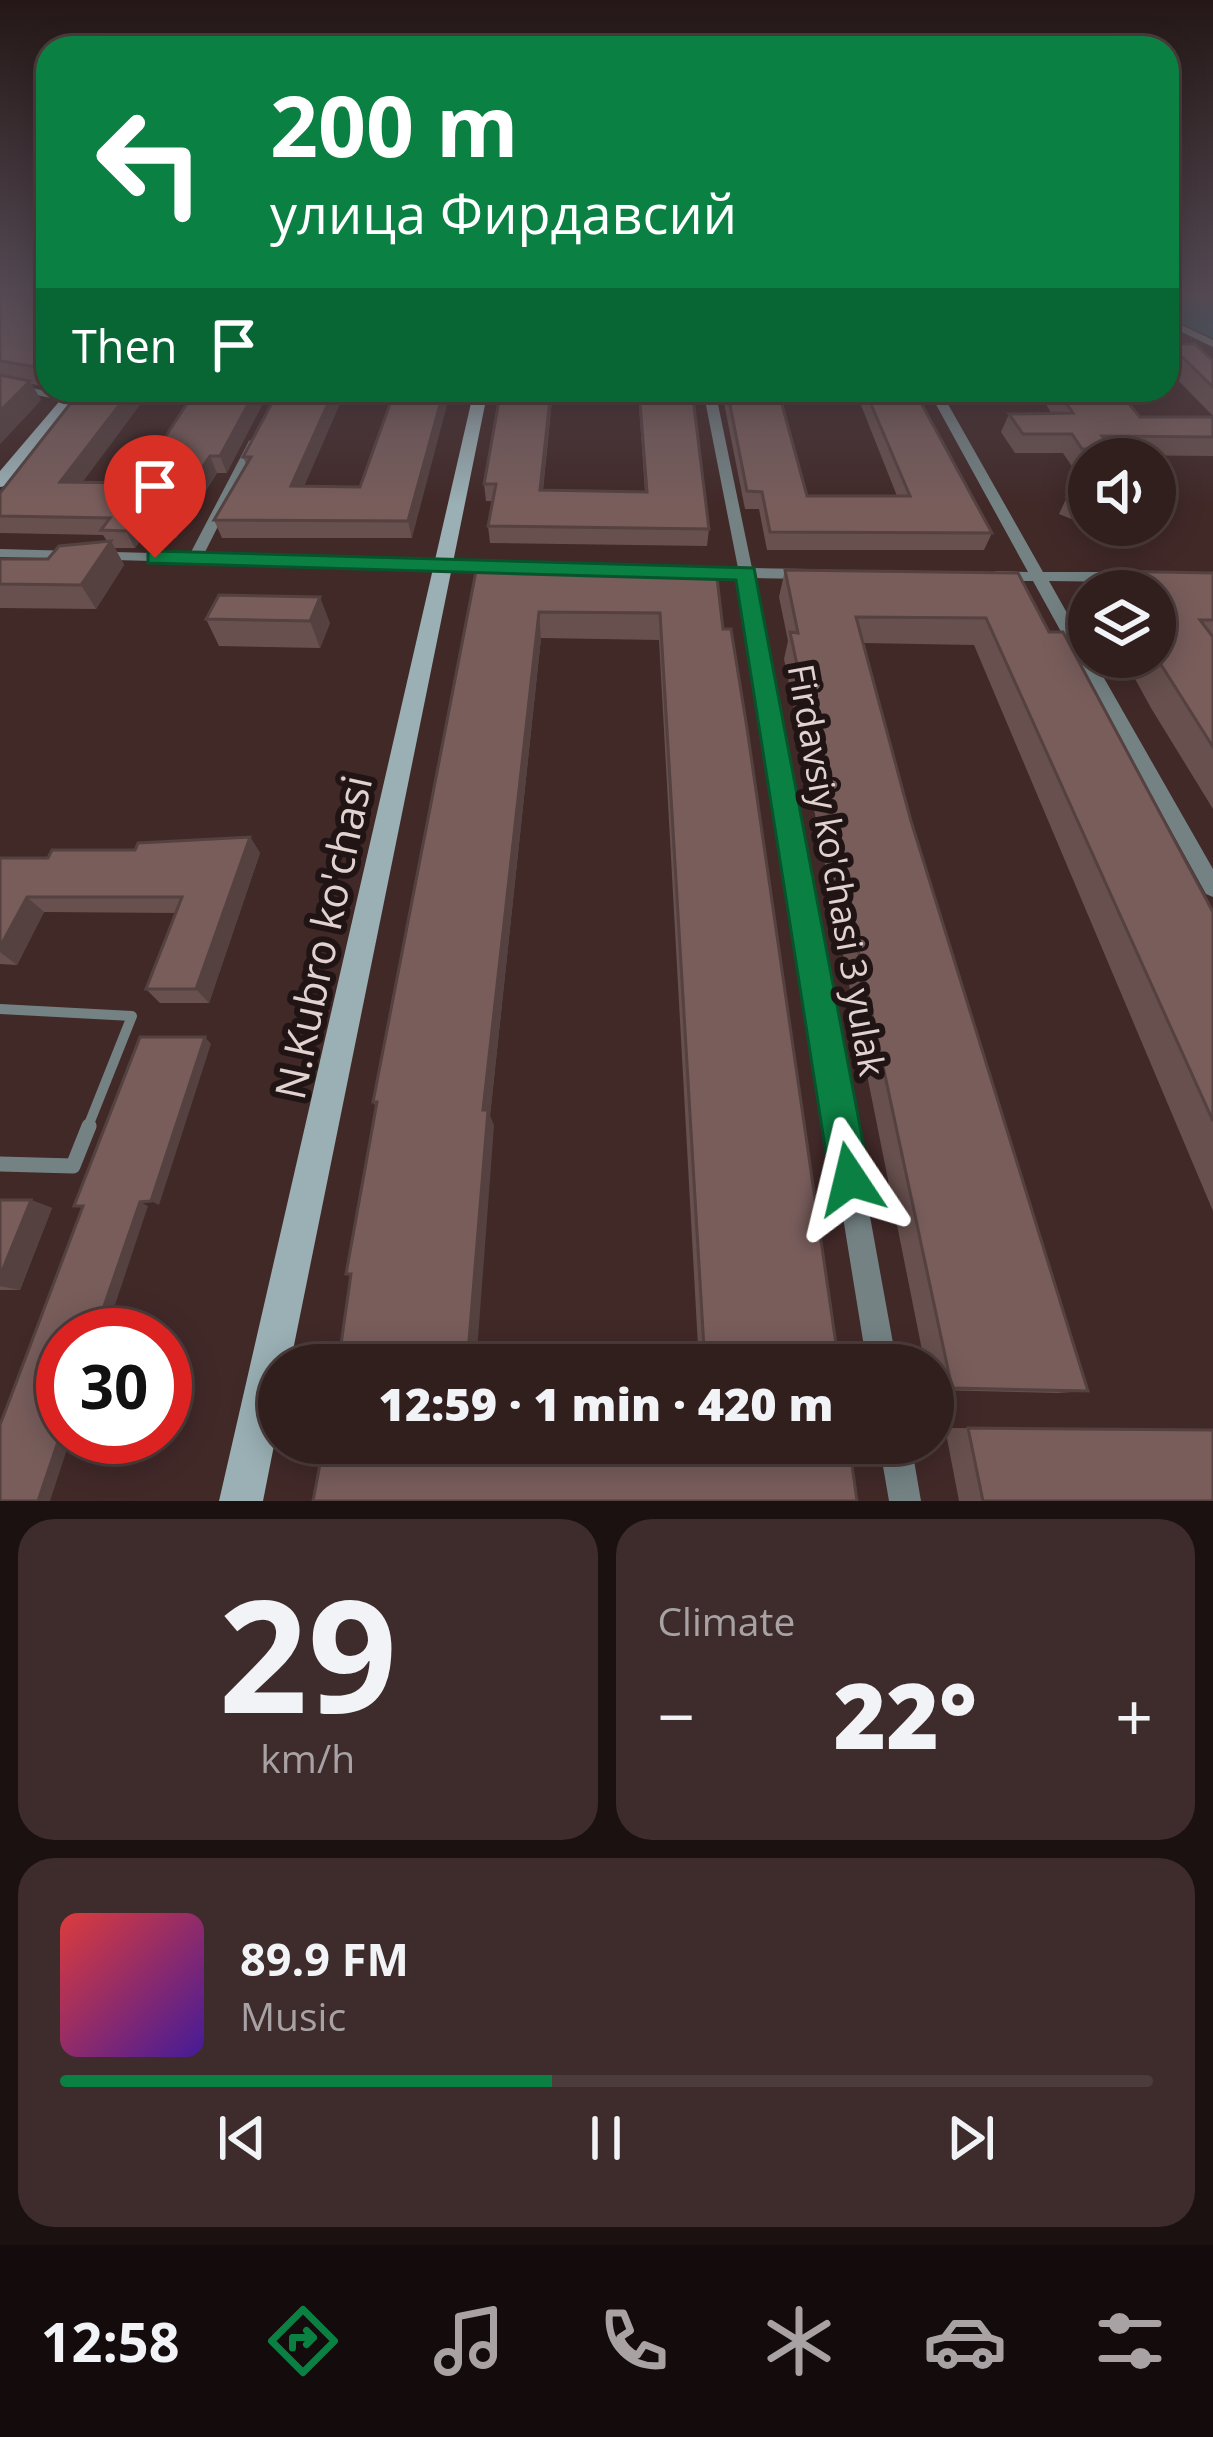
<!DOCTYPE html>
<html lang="en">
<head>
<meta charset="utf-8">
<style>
	body { margin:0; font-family:"Open Sans",sans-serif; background:#3d2c2b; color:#f1f3f6; height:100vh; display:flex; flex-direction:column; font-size:45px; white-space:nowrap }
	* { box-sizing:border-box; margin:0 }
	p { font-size:39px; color:#a8a2a4 }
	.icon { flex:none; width:66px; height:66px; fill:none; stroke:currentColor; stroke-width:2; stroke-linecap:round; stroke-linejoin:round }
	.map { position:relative; height:1501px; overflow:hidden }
	.details { display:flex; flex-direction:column; gap:18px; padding:18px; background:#1b1110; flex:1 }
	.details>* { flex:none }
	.hud { position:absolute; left:36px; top:36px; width:1143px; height:366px; border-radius:36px; box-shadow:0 6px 30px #0003,0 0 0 3px #4c3d3c; background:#0b8043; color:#fff; overflow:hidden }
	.fabs { position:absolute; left:1068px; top:438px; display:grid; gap:24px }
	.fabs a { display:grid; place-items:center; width:108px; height:108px; border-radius:50%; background:#311f1e; box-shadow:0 6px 30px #0003,0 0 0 3px #4c3d3c; font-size:60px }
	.speed { position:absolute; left:36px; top:1308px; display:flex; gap:24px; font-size:60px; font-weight:700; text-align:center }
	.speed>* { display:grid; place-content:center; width:156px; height:156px; border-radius:50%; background:#311f1e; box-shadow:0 6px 30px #0003,0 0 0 3px #4c3d3c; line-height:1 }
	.speed .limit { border:18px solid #d22; background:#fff; color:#111 }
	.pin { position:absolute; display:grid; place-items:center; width:102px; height:102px; color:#fff; margin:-123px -51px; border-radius:50% 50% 50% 0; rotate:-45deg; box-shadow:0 0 12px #0007 }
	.pin .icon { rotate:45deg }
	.me { position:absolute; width:132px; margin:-66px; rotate:350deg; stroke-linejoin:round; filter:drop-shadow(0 0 9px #0008) }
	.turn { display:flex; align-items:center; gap:42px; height:252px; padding:0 36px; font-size:54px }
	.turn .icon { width:156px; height:156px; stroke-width:2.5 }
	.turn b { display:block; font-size:84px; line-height:102px }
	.then { display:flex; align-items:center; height:114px; padding:0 36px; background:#0003; gap:24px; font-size:45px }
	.big { font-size:90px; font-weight:800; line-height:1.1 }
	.details .card { flex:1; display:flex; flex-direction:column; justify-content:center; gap:18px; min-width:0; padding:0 42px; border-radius:36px; background:#3d2c2b }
	.details .dial { align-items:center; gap:0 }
	.dial b { font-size:156px; line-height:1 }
	.song { display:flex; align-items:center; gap:36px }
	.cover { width:144px; height:144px; border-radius:18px; background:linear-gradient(135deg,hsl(0 70% 55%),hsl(260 70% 35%)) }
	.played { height:12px; border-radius:6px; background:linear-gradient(90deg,#0b8043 45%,#4c3d3c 45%) }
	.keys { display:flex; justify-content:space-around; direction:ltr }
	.heat { display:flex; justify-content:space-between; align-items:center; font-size:66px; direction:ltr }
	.details .tiles { flex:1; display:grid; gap:18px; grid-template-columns:1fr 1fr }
	.card:last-child { grid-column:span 2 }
	.trip { position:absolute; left:258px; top:1344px; width:696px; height:120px; border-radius:60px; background:#311f1e; box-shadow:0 6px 30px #0003,0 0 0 3px #4c3d3c; font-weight:800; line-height:120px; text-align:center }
	.tab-bar { display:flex; height:192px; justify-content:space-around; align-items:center; background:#140c0c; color:#a8a2a4 }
	.tab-bar .icon { width:84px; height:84px }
	.tab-bar .active { color:#0b8043 }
	.tab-bar b { font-size:54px; color:#f1f3f6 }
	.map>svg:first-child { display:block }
	.water { fill:#1e5f6a }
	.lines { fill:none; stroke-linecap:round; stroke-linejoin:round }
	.lane-far1 { stroke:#748284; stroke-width:10 }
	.lane { stroke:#748284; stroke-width:15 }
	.street { fill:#748284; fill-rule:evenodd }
	.secondary { fill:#9ab0b4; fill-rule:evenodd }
	.wall { fill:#67504e }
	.shaded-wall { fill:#544140 }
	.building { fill:#785d5b; stroke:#544140; stroke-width:3 }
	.route { fill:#0b8043; stroke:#07532c; stroke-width:3 }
	.labels { text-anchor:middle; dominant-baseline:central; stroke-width:12; stroke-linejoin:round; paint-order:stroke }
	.street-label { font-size:36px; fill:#e1d1cf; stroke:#201514 }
	.near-street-label { font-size:42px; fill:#e1d1cf; stroke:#201514 }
</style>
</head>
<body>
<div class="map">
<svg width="1213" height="1501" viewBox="0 0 1213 1501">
	<rect width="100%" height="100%" fill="#412928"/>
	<path class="water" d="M 1167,294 L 1213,294 L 1213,338 L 1167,317 Z"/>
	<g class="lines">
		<path class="lane-far1" d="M 0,1009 L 132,1016 L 87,1129"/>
		<path class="lane" d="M 0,1164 L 73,1166 L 89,1126"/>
		<path class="street" d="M 1167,318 L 1213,340 L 1213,347 L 1167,325 Z
			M 0,381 L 69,396 L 75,399 L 69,402 L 0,387 Z
			M 703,390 L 715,390 L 752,568 L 806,569 L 813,574 L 806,579 L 754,578 L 897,1365 L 867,1365 L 739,577 L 696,577 L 689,572 L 696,567 L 738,568 Z
			M 928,390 L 940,390 L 1043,572 L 1124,572 L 1131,577 L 1124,582 L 1049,581 L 1089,652 L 1089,657 L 1092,657 L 1213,869 L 1213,897 L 1206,894 L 1033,581 L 996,581 L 989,576 L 996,571 L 1028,572 Z
			M 255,437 L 261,441 L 204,554 L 524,563 L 531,567 L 524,571 L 0,557 L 0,549 L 190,554 L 249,441 Z
			M 879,1443 L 911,1443 L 921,1501 L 889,1501 Z"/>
		<path class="secondary" d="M 69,390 L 84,390 L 6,486 L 0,487 L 0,471 Z
			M 474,390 L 488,390 L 290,1365 L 279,1365 L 279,1420 L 263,1501 L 219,1501 Z"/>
	</g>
	<path class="wall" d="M 0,294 L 48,294 L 48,387 L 31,384 L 41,400 L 0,444 Z
		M 1169,344 L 1213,361 L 1213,416 L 1167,369 L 1167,348 Z
		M 151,390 L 82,482 L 135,483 L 196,390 L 227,473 L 217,473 L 176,538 L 142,538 L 135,548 L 115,548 L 124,565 L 96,609 L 0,608 L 0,559 L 48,559 L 107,541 L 103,535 L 0,533 L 0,493 Z
		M 279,390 L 304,486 L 360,487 L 395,390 L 412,538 L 222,538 L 214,520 L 246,464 L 243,457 Z
		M 501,390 L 553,390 L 543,490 L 645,492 L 638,390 L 701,390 L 700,398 L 693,398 L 709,529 L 707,546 L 490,543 L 488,526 L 493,501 L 486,501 L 484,484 Z
		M 718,390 L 778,390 L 807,496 L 897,496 L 855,390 L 914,390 L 992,533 L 984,550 L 767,550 L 759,509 L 745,509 L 723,398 Z
		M 1037,390 L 1096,390 L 1140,417 L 1213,417 L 1213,456 L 1109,455 L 1107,459 L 1089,459 L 1089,468 L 1073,468 L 1063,453 L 1015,453 L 1001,432 L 1009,414 L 1052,414 Z
		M 1089,484 L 1089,525 L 1133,525 L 1121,539 L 1059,514 L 1067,497 Z
		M 477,566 L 723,629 L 839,1365 L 699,1365 L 659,640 L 541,638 L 490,1116 L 494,1126 L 351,1276 L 346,1274 L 376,1107 L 373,1102 Z
		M 785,570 L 1049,632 L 1213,912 L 1213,1211 L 974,645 L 863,643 L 911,821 L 1088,1391 L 1058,1393 L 933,1390 L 933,1365 L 925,1365 L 784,659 L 788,641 L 779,597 Z
		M 1106,571 L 1213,573 L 1213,809 L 1151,708 L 1123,657 L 1155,657 L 1155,591 L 1094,591 Z
		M 219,595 L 330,623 L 320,648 L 219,646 L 206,619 Z
		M 250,837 L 260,853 L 209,1003 L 160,1003 L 146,989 L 176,913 L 44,912 L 17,965 L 0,964 L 0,858 L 48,858 Z
		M 0,1200 L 31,1200 L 52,1208 L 20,1290 L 0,1290 Z
		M 945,1428 L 1213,1430 L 1213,1501 L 959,1501 Z"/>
	<path class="shaded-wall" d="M 30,381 L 41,400 L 0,444 L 0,411 Z
		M 131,390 L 151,390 L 70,499 L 60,482 Z
		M 256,390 L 270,390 L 227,473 L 220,456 Z
		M 334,390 L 346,390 L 297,503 L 291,486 Z
		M 444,390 L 451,390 L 412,538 L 408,521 Z
		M 551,390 L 553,390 L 541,508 L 540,490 Z
		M 210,456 L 217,473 L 176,538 L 167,521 Z
		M 133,521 L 142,538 L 135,548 L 126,531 Z
		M 111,541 L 124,565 L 96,609 L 81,585 Z
		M 320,597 L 330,623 L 320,648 L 310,621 Z
		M 539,612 L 541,638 L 490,1116 L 494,1126 L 476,1365 L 467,1365 L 483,1110 Z
		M 250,837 L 260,853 L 209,1003 L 196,989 Z
		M 27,897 L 44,912 L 17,965 L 0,952 L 0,947 Z
		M 205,1037 L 211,1044 L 159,1205 L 151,1201 Z
		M 31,1200 L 52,1208 L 20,1290 L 0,1286 L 0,1276 Z
		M 140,1202 L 148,1206 L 105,1335 L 94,1335 Z
		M 63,1427 L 63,1437 L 71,1437 L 50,1501 L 38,1501 Z"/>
	<path class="building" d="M 0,294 L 48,294 L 48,362 L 42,368 L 0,361 Z
		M 1169,344 L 1195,344 L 1213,361 L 1213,387 Z
		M 0,375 L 30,381 L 0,411 Z
		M 81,390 L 131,390 L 60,482 L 135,483 L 196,390 L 256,390 L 220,456 L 210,456 L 167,521 L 133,521 L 126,531 L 101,530 L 110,518 L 0,516 L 0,493 Z
		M 279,390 L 334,390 L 291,486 L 360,487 L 395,390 L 444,390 L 408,521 L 214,520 L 251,457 L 243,457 Z
		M 501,390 L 551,390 L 540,490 L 647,492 L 639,390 L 692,390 L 709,529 L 488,526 L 496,484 L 484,484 Z
		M 727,390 L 778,390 L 807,496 L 910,496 L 865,390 L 914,390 L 992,533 L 770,532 L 762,492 L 747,491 Z
		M 1057,390 L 1118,391 L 1140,417 L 1213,417 L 1213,437 L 1102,436 L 1112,449 L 1082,449 L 1072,434 L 1023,434 L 1009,414 L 1073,413 Z
		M 1083,482 L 1089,484 L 1089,505 L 1067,497 Z
		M 111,541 L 81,585 L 0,584 L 0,559 L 48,559 L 59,546 Z
		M 477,566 L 716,569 L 723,629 L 731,629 L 747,728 L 839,1365 L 705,1365 L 660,613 L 539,612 L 483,1110 L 488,1110 L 467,1365 L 338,1365 L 351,1274 L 346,1274 L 377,1102 L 373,1102 Z
		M 785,570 L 1018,573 L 1049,632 L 1063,632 L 1213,912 L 1213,1121 L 986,618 L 856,617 L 911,821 L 1088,1391 L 952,1388 L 790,632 L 798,633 Z
		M 1106,571 L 1213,573 L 1213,620 L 1200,620 L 1213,637 L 1213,747 L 1155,655 L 1155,591 L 1117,591 Z
		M 219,595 L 320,597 L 310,621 L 206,619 Z
		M 250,837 L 196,989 L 146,989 L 182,897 L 27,897 L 0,947 L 0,858 L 48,858 L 52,850 L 135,850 L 138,843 Z
		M 140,1037 L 205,1037 L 151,1201 L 140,1202 L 94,1335 L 63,1335 L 63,1427 L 38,1501 L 0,1501 L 0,1425 L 83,1206 L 74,1206 Z
		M 0,1200 L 31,1200 L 0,1276 Z
		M 968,1428 L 1213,1430 L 1213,1501 L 983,1501 Z
		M 324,1443 L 849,1443 L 857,1501 L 313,1501 Z"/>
	<linearGradient id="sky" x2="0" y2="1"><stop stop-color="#241716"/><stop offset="0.58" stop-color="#544953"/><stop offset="1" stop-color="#544953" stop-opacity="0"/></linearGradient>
	<rect width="1213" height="504" fill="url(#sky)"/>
	<path class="route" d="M 155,551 L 754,568 L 870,1179 L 864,1193 L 850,1199 L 836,1193 L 830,1179 L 736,580 L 148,563 L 148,553 Z"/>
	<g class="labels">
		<g class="street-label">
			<text transform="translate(837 870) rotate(80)">Firdavsiy ko'chasi 3 yulak</text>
		</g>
		<g class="near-street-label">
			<text transform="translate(322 937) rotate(-78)">N.Kubro ko'chasi</text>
		</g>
	</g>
</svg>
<div class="fabs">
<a><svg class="icon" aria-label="sound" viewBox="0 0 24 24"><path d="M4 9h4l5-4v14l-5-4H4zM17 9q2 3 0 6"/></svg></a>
<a><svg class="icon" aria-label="layers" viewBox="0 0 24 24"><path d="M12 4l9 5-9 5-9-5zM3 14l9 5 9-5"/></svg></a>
</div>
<div class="speed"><div class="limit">30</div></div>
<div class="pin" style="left:155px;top:558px;background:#d93025"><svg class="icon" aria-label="arrive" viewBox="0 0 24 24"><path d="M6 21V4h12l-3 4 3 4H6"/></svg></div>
<svg class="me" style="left:850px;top:1179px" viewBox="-20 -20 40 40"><path d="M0-17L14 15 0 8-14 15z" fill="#0b8043" stroke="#fff" stroke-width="4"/></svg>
<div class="trip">12:59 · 1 min · 420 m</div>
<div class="hud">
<div class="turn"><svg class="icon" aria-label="left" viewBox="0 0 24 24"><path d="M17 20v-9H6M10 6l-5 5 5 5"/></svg><div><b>200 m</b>улица Фирдавсий</div></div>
<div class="then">Then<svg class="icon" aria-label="arrive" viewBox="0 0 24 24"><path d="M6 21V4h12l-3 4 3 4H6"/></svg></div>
</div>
</div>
<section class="details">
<div class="tiles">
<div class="card dial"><b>29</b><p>km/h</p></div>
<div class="card"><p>Climate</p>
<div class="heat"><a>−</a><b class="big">22°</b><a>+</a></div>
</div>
<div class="card">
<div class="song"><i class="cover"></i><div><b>89.9 FM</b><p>Music</p></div></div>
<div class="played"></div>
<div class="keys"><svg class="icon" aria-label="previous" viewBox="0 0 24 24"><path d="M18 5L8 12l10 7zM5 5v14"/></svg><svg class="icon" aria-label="pause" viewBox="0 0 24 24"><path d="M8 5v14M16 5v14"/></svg><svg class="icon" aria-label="next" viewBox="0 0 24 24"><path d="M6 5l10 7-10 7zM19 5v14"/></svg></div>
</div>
</div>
</section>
<nav class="tab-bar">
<b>12:58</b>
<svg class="icon active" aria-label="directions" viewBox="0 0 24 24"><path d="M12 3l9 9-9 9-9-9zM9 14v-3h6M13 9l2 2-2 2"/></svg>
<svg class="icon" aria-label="music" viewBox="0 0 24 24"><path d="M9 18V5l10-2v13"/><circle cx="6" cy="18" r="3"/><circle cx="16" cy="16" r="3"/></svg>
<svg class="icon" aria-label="phone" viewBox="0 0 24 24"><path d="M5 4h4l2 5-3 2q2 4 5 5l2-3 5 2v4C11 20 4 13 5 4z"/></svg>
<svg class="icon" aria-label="climate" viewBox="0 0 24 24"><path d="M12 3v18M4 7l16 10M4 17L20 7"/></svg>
<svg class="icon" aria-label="car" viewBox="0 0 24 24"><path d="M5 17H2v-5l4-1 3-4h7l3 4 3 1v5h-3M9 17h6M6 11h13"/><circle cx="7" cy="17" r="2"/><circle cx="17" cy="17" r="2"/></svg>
<svg class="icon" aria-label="filters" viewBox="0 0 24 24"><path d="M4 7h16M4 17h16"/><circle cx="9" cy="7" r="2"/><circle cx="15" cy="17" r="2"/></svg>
</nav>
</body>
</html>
